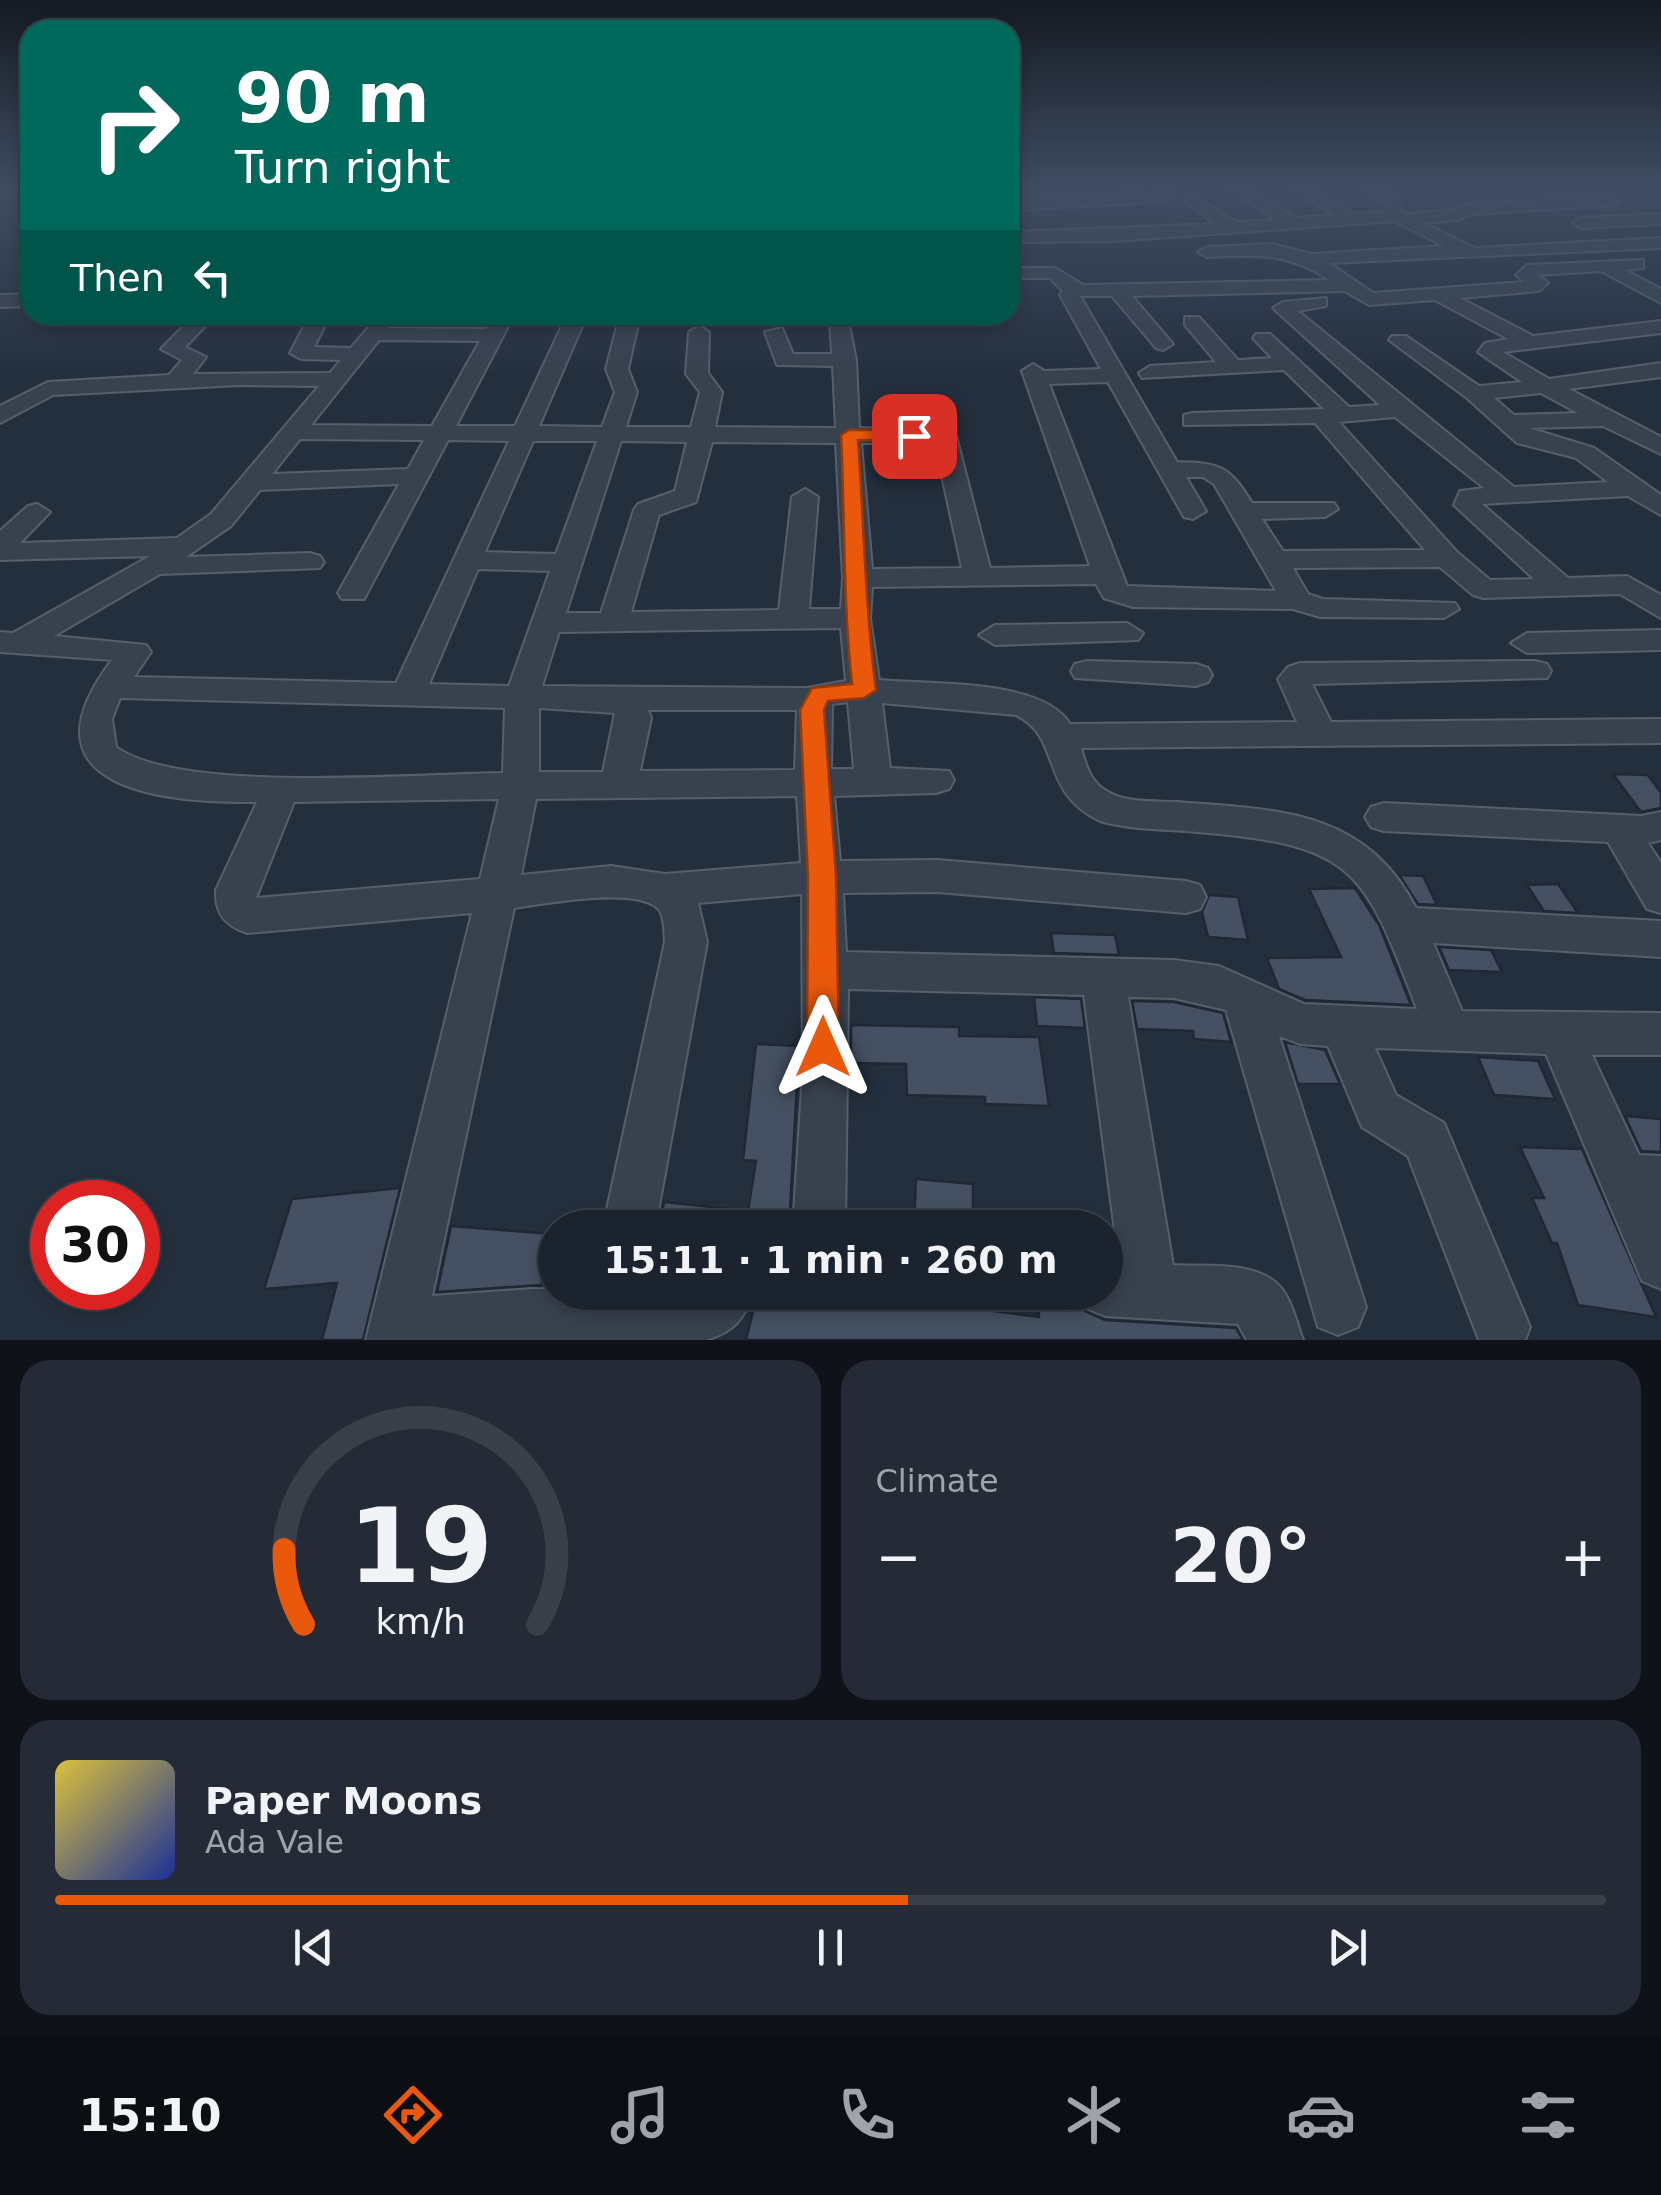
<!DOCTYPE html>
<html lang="en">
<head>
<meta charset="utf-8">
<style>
	body { margin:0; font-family:"DejaVu Sans",sans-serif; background:#242b36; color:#f1f3f6; height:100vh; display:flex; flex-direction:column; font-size:38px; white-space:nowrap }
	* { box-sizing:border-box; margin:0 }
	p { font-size:32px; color:#a0a4aa }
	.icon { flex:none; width:55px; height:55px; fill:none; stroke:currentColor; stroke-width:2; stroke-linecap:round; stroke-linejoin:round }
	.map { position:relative; height:1340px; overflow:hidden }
	.sheet { display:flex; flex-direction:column; gap:20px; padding:20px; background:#0f1319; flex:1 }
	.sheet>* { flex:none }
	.hud { position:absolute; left:20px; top:20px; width:1000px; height:305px; border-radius:30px; box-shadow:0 5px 15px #0003,0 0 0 2px #39404a; background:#00695c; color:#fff; overflow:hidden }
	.speed { position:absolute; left:30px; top:1180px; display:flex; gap:20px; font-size:50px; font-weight:700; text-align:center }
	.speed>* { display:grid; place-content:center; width:130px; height:130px; border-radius:50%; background:#1b232e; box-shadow:0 5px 15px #0003,0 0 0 2px #39404a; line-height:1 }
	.speed .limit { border:15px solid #d22; background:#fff; color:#111 }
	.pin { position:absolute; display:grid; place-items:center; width:85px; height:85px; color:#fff; margin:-42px; border-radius:20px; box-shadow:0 5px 15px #0006 }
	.me { position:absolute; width:110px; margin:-55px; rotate:0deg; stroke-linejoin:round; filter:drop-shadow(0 0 8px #0008) }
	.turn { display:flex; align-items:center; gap:35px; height:210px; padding:0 50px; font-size:45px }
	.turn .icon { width:130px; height:130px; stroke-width:2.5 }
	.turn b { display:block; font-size:70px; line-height:85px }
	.then { display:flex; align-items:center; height:95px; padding:0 50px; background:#0003; gap:20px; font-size:38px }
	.big { font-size:75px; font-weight:600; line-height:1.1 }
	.sheet .tile { flex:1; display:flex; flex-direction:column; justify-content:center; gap:15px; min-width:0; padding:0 35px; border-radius:30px; background:#242b36 }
	.sheet .dial { align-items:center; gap:0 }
	.dial svg { height:260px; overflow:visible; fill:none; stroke:#39404a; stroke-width:7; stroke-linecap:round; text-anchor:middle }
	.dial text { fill:#f1f3f6; stroke:none }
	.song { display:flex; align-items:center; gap:30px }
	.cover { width:120px; height:120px; border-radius:15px; background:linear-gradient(135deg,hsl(50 70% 55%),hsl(230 70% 35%)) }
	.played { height:10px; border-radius:5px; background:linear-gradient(90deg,#ea580c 55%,#39404a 55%) }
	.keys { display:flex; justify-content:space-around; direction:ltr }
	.heat { display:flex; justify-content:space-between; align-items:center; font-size:55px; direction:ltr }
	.sheet .tiles { flex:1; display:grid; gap:20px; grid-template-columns:1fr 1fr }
	.tile:last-child { grid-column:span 2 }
	.trip { position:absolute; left:538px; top:1210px; width:585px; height:100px; border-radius:50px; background:#1b232e; box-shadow:0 5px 15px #0003,0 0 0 2px #39404a; font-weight:600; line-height:100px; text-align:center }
	.dock { display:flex; height:160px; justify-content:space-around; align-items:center; background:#0b0e12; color:#a0a4aa }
	.dock .icon { width:70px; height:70px }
	.dock .selected { color:#ea580c }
	.dock b { font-size:45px; color:#f1f3f6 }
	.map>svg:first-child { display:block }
	.building { fill:#455162; stroke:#1f2835; stroke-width:2.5 }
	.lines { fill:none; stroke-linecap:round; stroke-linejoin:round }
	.minor-casing { stroke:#565f6c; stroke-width:4 }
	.minor { fill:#38414e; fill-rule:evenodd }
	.route { fill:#ea580c; stroke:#983908; stroke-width:2.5 }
</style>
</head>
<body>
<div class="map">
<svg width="1661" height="1340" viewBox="0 0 1661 1340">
	<rect width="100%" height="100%" fill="#242f3e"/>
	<path class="building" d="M 1613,774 L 1648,775 L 1661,793 L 1661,808 L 1641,812 Z
		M 1399,875 L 1423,876 L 1437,905 L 1418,904 Z
		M 1558,884 L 1578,913 L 1544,911 L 1527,885 Z
		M 1355,888 L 1379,925 L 1411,1005 L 1305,1000 L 1279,989 L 1267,958 L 1341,957 L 1309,889 Z
		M 1209,895 L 1238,897 L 1248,940 L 1208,937 L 1202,912 Z
		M 1051,933 L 1115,935 L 1119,955 L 1054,953 Z
		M 1439,947 L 1491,950 L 1502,972 L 1449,970 Z
		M 1034,997 L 1081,999 L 1085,1028 L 1037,1026 Z
		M 1132,1001 L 1174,1002 L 1223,1013 L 1231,1042 L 1194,1039 L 1193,1031 L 1137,1029 Z
		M 851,1025 L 959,1027 L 959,1036 L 1039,1037 L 1049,1106 L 985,1104 L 985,1097 L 907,1095 L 906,1064 L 851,1063 Z
		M 1285,1042 L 1325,1050 L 1340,1084 L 1298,1084 Z
		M 756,1044 L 799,1046 L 789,1228 L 659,1228 L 664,1202 L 748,1211 L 756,1161 L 743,1160 Z
		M 1478,1057 L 1538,1061 L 1555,1099 L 1494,1095 Z
		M 1625,1116 L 1661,1119 L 1661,1152 L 1641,1151 Z
		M 1520,1147 L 1582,1149 L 1656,1317 L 1578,1305 L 1557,1243 L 1552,1243 L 1532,1198 L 1544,1198 Z
		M 916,1179 L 973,1184 L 973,1228 L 914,1228 Z
		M 400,1188 L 363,1340 L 322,1340 L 337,1283 L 264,1289 L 292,1199 Z
		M 451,1226 L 552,1234 L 541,1285 L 437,1292 Z
		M 832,1293 L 961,1301 L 961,1307 L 1039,1317 L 1038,1302 L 1080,1305 L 1085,1311 L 1105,1320 L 1236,1328 L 1243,1340 L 746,1340 L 757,1295 L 831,1310 Z"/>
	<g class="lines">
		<g class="minor-casing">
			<path id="minor" d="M 1125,190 L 1141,190 L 1149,198 L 1141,203 L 1010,210 L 1010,200 L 1128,194 Z
				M 1160,190 L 1176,190 L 1177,195 L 1155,201 L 1152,198 Z
				M 1232,190 L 1250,190 L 1296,218 L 1335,215 L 1294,190 L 1313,190 L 1356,214 L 1383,212 L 1387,204 L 1363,190 L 1383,190 L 1404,201 L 1399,210 L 1406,214 L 1454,210 L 1468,204 L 1610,197 L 1618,202 L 1616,205 L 1472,214 L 1458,220 L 1423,223 L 1475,248 L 1661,238 L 1661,248 L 1329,263 L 1373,293 L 1524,282 L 1516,275 L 1527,265 L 1643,260 L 1643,268 L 1625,270 L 1661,289 L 1661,303 L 1601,271 L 1538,275 L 1548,283 L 1539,291 L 1460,298 L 1533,336 L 1661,321 L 1661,333 L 1503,352 L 1549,379 L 1661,363 L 1661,377 L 1569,389 L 1661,437 L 1661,454 L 1603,426 L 1529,428 L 1594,448 L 1661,495 L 1661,515 L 1628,496 L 1482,504 L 1568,578 L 1627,576 L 1661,595 L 1661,618 L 1620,594 L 1483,598 L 1473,595 L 1440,567 L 1293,568 L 1308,594 L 1323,599 L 1455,603 L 1459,609 L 1444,618 L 1320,617 L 1293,609 L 1133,607 L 1104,598 L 1096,584 L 872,587 L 870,618 L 879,680 C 930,685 1041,678 1070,724 L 1297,722 L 1278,679 L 1288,667 L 1300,663 L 1535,661 L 1547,664 L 1551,671 L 1547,678 L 1312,684 L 1331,722 L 1661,719 L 1661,743 L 1081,748 C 1086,766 1090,782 1108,792 C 1126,803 1155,801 1176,802 C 1276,810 1364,808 1416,908 L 1661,921 L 1661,957 L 1433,943 L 1462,1011 L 1661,1013 L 1661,1055 L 1592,1055 L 1639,1155 L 1661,1156 L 1661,1289 L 1642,1281 L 1546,1054 L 1375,1048 L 1396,1095 L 1444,1123 L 1530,1327 L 1525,1340 L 1479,1340 L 1408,1156 L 1362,1127 L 1328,1046 L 1300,1044 L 1279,1036 L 1366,1307 L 1358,1327 L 1338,1335 L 1318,1327 L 1226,1010 L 1174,998 L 1128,997 L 1173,1265 C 1206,1267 1258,1260 1281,1288 C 1292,1301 1297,1324 1303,1340 L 1247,1340 L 1238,1324 L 1105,1316 L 1086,1308 L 1079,1292 L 1105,1292 L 1105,1262 L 1119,1262 L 1084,995 L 848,989 L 845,1228 L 793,1228 L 803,1072 L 802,894 L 698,903 L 707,942 L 655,1228 L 603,1228 L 665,942 C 664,932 665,920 660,911 C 642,885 543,904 514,908 L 432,1296 L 532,1289 L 754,1292 C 743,1320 735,1331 706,1340 L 366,1340 L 472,913 L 247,933 C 225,925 215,914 216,890 L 257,802 C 161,803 15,788 112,660 L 0,652 L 0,632 L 13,633 L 150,556 L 0,560 L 0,531 L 28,506 L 37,504 L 50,512 L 20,543 L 177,538 L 211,514 L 319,386 L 240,385 L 53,395 L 0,423 L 0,406 L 48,382 L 169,375 L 182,360 L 161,349 L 195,315 L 216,315 L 185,347 L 206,357 L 193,374 L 330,373 L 341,360 L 301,359 L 290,353 L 310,315 L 330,315 L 314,347 L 351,348 L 379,315 L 399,315 L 389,328 L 486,329 L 494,315 L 514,315 L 456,426 L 515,426 L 567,315 L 587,315 L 539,426 L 602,427 L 615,392 L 606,369 L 620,315 L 640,315 L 628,369 L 637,392 L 626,427 L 691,427 L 700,392 L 686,374 L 689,332 L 699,326 L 709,332 L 708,373 L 722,392 L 715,427 L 836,428 L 833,366 L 777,365 L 765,332 L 782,328 L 793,354 L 832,354 L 830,319 L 847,315 L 856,360 L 859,428 L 932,429 L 928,410 L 932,405 L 948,405 L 990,568 L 1090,566 L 1022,371 L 1033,364 L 1044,371 L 1101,369 L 1060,295 L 1063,291 L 1050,278 L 1010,278 L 1010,268 L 1055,268 L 1083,285 L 1329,280 C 1289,252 1254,255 1207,257 L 1198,252 L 1207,247 L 1272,244 L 1311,254 L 1444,246 L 1394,221 L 1115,241 L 1010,242 L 1010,232 L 1216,224 L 1188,204 L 1186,201 L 1194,196 L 1236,222 L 1276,220 ZM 1345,291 L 1369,305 L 1435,300 L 1508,339 L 1485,343 L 1478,352 L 1522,382 L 1479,386 L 1406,336 L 1392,336 L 1389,340 L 1467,398 L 1517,443 L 1576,458 L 1608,482 L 1514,487 L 1298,311 L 1326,306 L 1326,298 L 1283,302 L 1273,308 L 1380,405 L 1349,407 L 1270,334 L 1256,334 L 1253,338 L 1272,358 L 1238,360 L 1199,317 L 1185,317 L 1185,325 L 1216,362 L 1150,366 L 1139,373 L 1142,378 L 1284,370 L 1324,409 L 1192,413 L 1184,415 L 1184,425 L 1315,423 L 1425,550 L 1283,551 L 1262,519 L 1325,517 L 1338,509 L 1334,503 L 1252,503 C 1229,466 1221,463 1177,462 L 1080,296 L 1112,296 L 1156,348 L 1163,350 L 1173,344 L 1132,296 ZM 379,340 L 480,341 L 432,426 L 311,425 ZM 1108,382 L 1184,517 L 1193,519 L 1206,511 L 1186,477 L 1203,477 L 1214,484 L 1276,591 L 1127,586 L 1049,384 ZM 1541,393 L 1578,413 L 1514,415 L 1494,398 ZM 1395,417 L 1484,488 L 1460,491 L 1454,505 L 1534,579 L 1490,580 L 1457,552 L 1339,422 ZM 300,439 L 424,440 L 408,469 L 272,474 ZM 448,440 L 509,441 L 396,683 L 134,677 L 151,652 L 146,645 L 54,636 L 160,574 L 320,568 L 324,562 L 320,556 L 310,553 L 186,557 L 231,526 L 260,490 L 399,484 L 338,593 L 342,599 L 364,599 ZM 533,441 L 597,441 L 556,554 L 485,552 ZM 621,441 L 687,442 L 675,491 L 638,504 L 634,510 L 601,613 L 566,613 ZM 712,442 L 836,443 L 843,578 L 841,609 L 809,609 L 818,497 L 805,489 L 792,497 L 779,610 L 631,612 L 659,515 L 696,502 ZM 861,443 L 935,443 L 962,568 L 872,569 ZM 478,569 L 550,571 L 509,686 L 429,684 ZM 841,628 L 846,681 L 807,688 L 542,686 L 559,632 ZM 120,698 L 505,708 L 503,773 C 417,774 179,794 116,747 L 112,719 ZM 848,702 L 854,769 L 831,769 L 832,704 ZM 882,703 L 1016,715 C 1063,738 1038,791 1100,821 C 1131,830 1166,829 1198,832 C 1354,845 1364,868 1417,1009 L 1304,1004 L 1219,966 L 1174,960 L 846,952 L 843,893 L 937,892 L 1186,913 L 1200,909 L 1206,897 L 1200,885 L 1186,881 L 937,860 L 840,861 L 834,796 L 936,793 L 949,789 L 954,780 L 949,771 L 890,768 ZM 539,708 L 615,713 L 603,772 L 539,772 ZM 648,710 L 797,710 L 795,770 L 640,771 L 651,718 ZM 797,796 L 801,863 L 665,874 L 611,866 L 521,875 L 536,799 ZM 499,799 L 480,879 L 256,898 L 294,802 Z
				M 1661,214 L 1661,224 L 1581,228 L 1573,223 L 1581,218 Z
				M 30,294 L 30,306 L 0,307 L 0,295 Z
				M 1127,623 L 1143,633 L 1138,640 L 995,645 L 979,635 L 995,625 Z
				M 1661,630 L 1661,650 L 1527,653 L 1511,643 L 1527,633 Z
				M 1087,661 L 1196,664 L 1208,668 L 1212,675 L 1208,682 L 1196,686 L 1075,678 L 1071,671 L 1075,664 Z
				M 1384,803 L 1641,816 L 1661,812 L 1661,840 L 1648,843 L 1661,863 L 1661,913 L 1647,909 L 1608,842 L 1384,831 L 1371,827 L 1365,817 L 1371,807 Z"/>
		</g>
		<use href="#minor" class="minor"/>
	</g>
	<linearGradient id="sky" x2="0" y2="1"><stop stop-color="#141a22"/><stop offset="0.5" stop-color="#3f4d63"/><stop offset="1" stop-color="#3f4d63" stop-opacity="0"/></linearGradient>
	<rect width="1661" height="378" fill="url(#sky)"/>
	<path class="route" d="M 849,430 L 914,430 L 922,436 L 914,441 L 858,440 C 864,524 865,607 876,690 L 864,698 L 828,701 L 824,710 L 836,876 L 839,1047 L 835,1057 L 823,1061 L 812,1057 L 807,1047 L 808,876 L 800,710 L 812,688 L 852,684 C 843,601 845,518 841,435 Z"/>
</svg>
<div class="speed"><div class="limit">30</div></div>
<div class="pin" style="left:914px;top:436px;background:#d93025"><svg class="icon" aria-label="arrive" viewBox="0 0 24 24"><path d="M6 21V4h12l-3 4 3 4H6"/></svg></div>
<svg class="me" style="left:823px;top:1047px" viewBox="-20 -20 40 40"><path d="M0-17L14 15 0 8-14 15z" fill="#ea580c" stroke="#fff" stroke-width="4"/></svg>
<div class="trip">15:11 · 1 min · 260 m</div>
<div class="hud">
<div class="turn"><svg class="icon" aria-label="right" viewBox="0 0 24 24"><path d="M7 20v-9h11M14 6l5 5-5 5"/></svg><div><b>90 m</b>Turn right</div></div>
<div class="then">Then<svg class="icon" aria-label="left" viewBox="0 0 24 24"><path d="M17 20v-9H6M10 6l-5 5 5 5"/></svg></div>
</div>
</div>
<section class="sheet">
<div class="tiles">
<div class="tile dial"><svg viewBox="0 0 100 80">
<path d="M14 69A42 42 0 1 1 86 69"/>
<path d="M14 69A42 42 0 0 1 8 46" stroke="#ea580c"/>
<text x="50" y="56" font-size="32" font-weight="700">19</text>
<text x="50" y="72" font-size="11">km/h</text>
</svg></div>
<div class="tile"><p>Climate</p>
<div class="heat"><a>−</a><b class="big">20°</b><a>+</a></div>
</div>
<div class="tile">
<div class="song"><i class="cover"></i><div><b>Paper Moons</b><p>Ada Vale</p></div></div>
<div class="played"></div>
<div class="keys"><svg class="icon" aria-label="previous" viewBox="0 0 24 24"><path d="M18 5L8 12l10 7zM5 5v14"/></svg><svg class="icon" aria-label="pause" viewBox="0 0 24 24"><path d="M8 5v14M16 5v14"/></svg><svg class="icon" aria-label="next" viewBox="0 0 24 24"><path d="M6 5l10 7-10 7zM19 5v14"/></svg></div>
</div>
</div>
</section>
<nav class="dock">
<b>15:10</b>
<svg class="icon selected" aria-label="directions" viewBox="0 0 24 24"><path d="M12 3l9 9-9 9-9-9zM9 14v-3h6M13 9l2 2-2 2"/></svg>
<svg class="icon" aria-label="music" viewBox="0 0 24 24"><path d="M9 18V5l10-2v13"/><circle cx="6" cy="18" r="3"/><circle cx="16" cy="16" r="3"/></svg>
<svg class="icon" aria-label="phone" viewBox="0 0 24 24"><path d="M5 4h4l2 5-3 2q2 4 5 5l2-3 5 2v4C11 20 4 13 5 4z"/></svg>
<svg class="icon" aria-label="climate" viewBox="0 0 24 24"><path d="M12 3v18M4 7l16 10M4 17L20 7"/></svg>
<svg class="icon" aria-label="car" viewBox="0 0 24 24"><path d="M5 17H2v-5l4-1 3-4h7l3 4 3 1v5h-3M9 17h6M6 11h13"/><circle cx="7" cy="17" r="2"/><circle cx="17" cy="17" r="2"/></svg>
<svg class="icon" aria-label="filters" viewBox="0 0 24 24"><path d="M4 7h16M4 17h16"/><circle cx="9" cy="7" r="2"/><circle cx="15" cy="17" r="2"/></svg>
</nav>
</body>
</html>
